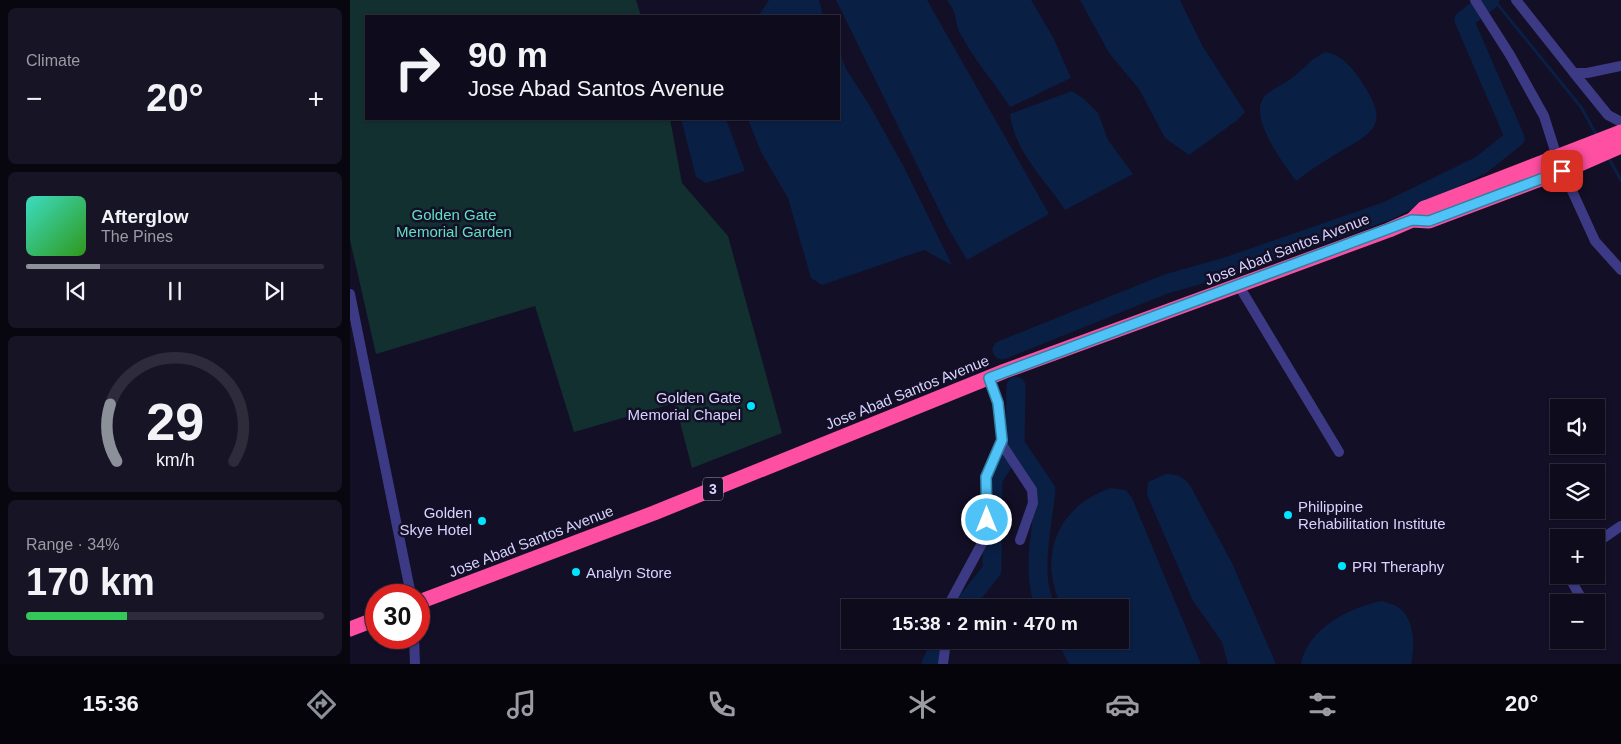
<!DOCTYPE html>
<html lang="en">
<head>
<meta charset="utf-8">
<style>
	body { margin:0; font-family:Arial,sans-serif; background:#171425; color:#f1f3f6; height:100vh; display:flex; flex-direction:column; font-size:19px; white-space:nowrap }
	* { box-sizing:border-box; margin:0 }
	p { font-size:16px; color:#9b9ba3 }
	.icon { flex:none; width:28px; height:28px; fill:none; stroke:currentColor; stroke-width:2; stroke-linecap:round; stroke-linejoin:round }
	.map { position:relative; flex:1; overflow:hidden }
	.sheet { display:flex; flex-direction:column; gap:8px; padding:8px; background:#08060f; width:350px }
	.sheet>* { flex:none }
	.hud { position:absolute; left:15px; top:15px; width:475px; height:105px; border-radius:0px; box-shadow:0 1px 4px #0004,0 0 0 1px #2e2b3b; background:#0e0b1c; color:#f1f3f6; overflow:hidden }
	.controls { position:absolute; left:1200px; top:399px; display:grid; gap:10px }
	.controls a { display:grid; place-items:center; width:55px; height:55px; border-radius:0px; background:#0e0b1c; box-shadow:0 1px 4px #0004,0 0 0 1px #2e2b3b; font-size:25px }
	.speed { position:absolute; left:15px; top:584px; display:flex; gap:10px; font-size:25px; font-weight:700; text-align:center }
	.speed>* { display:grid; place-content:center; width:65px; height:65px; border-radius:50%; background:#0e0b1c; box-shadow:0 1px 4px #0004,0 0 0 1px #2e2b3b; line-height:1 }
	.speed .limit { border:8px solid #d22; background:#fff; color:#111 }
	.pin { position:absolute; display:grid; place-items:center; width:42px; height:42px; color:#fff; margin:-21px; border-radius:10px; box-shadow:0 2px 8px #0006 }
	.me { position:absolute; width:55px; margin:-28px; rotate:0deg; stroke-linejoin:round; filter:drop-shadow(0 0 4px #0008) }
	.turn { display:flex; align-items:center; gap:18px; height:105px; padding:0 20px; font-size:22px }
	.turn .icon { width:65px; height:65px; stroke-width:2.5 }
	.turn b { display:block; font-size:35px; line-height:42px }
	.big { font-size:38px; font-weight:800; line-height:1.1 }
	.sheet .tile { flex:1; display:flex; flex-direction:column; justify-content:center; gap:8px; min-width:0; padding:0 18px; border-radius:8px; background:#171425 }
	.sheet .dial { align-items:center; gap:0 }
	.dial svg { height:130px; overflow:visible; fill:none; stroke:#2e2b3b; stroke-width:7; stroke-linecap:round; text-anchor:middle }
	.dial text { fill:#f1f3f6; stroke:none }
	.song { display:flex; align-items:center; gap:15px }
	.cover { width:60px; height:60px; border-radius:8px; background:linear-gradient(135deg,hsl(170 70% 55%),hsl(110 70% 35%)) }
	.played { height:5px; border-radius:2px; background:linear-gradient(90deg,#8c9099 25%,#2e2b3b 25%) }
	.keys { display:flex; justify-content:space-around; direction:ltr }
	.heat { display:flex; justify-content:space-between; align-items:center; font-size:28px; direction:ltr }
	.charge { height:8px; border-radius:4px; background:linear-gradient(90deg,#34c759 34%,#2e2b3b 0) }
	.trip { position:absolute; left:491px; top:599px; width:288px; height:50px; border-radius:0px; background:#0e0b1c; box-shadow:0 1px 4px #0004,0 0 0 1px #2e2b3b; font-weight:800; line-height:50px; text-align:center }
	.menu { display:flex; height:80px; justify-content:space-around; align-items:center; background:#06040b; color:#9b9ba3 }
	.menu .icon { width:35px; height:35px }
	.menu .active { color:#8c9099 }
	.menu b { font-size:22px; color:#f1f3f6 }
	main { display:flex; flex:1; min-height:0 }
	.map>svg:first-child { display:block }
	.green { fill:#12302f }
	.water { fill:#0a1f44 }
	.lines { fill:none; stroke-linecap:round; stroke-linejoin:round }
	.stream { stroke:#0a1f44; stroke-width:3 }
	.river { stroke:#0a1f44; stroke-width:19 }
	.minor { stroke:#3d3a85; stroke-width:10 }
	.highway { stroke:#ff4fa3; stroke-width:15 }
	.route-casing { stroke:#337fa1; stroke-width:12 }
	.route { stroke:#4fc3f7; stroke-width:9 }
	.poi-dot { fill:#00e5ff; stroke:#130f26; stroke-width:2 }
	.labels { text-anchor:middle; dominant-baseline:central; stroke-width:5; stroke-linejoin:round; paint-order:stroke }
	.shield { fill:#130f26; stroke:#9e99be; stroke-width:1 }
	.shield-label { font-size:14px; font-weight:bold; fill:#d9d4ff }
	.park-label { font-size:15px; fill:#5fe0c0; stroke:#130f26 }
	.street-label { font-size:15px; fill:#d9d4ff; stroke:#130f26 }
	.poi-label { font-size:15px; fill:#d9d4ff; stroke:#130f26; text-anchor:start }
</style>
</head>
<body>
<main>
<section class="sheet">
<div class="tile"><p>Climate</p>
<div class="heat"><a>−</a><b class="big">20°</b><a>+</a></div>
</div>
<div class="tile">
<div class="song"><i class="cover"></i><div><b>Afterglow</b><p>The Pines</p></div></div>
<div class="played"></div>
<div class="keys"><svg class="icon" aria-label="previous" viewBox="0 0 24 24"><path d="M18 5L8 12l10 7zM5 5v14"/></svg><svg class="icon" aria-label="pause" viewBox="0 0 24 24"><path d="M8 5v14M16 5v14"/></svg><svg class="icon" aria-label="next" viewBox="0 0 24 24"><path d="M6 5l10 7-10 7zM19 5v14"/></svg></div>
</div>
<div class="tile dial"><svg viewBox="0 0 100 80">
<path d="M14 69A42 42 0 1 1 86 69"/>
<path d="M14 69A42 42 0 0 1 10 34" stroke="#8c9099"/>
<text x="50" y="56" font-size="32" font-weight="700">29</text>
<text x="50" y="72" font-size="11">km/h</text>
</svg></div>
<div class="tile"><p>Range · 34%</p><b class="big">170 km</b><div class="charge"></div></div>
</section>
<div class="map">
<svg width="1271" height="664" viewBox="0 0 1271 664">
	<rect width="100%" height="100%" fill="#130f26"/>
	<path class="green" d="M 0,0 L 286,0 L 291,16 L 16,16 L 16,119 L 320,119 L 332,183 L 378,236 L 432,433 L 342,468 L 325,403 L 224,432 L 185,306 L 26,354 L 0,240 Z"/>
	<path class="water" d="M 419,0 L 469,0 L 473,16 L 408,16 Z
		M 486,0 L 577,0 L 699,214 L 617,260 L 597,226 Z
		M 597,0 L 681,0 L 703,37 L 721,78 L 660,107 C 644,82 625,61 611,35 C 603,21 609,16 597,0 Z
		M 730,0 L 830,0 L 852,45 L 895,112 L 886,121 L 839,155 L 815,138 L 789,89 L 759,53 Z
		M 489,50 L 496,69 L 520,106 L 554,167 L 602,265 L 574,250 L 472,285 L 461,278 L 438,198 L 411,152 L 398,119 L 489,119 Z
		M 976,52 C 993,55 1004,70 1013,84 C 1038,122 1027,131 991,151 C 976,160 960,170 946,181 C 934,164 895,114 916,95 C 924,88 934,84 942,78 C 954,69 962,57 976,52 Z
		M 722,91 L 734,99 L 748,113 L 758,140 L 783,174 L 715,210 C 694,178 665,153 660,114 Z
		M 331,119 L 376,119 L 395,171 L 356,183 L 346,177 Z
		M 816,474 C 828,474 834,477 841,487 L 882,563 L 926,664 L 878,664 L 872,642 L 843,601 L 797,495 L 798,482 Z
		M 761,488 L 776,490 L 782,498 L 851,664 L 739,664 L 728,640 L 770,640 L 770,608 L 712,607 C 687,557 707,506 761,488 Z
		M 1032,601 C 1037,603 1043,604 1048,607 C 1065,619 1065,646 1061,664 L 951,664 C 957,629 1000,607 1032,601 Z"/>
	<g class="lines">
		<path class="stream" d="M 1144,0 L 1231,107 L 1247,136
			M 1258,157 L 1271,180"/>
		<path class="river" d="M 652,350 L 816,284 L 876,267 L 1037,211 L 1131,165 L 1165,138 L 1114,20 L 1140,0
			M 665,444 L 696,490 C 693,522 679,579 697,608
			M 612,608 L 642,570 L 643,479 L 665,444 L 666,386
			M 717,640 L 730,664
			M 581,664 L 592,640"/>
		<path class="minor" d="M 1125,0 L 1160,55 L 1194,116 L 1207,157
			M 1166,0 L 1224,73 L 1237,73 L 1271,66
			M 1224,73 L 1258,115 L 1271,122
			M 1213,171 L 1245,241 L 1271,270
			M 889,286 L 989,452
			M 0,294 L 61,595
			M 639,378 L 648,403 L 653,446 L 682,490 L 683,503 L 670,540
			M 1246,543 L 1271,526
			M 1218,575 L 1230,596 L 1229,602
			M 597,608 L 637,534 L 637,477 L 652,440
			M 64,638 L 65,664
			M 589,640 L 595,649 L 593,664"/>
		<path class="highway" d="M 1062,220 L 1079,221 L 1228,165 L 1271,146
			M 69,602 L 304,513 L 655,371 L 1039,230 L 1062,220 L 1074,208 L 1080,206 L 1271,132
			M 0,629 L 26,619"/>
	</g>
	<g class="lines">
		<g class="route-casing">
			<path id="route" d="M 637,520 L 636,477 L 652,440 L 648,403 L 639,378 L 1062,220 L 1079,221 L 1212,171"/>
		</g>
		<use href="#route" class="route"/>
	</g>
	<g class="poi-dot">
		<circle cx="401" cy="406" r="5"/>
		<circle cx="938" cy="515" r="5"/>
		<circle cx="132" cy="521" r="5"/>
		<circle cx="992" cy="566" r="5"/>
		<circle cx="226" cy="572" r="5"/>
	</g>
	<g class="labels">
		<rect class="shield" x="353" y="477.5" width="20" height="23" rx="4"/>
		<g class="shield-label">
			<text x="363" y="489">3</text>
		</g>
		<g class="park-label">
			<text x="104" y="214">Golden Gate<tspan x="104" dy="17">Memorial Garden</tspan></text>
		</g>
		<g class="street-label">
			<text transform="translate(937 249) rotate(-21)">Jose Abad Santos Avenue</text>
			<text transform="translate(557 392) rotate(-22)">Jose Abad Santos Avenue</text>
			<text transform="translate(181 541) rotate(-21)">Jose Abad Santos Avenue</text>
		</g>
		<g class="poi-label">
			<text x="391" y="397" text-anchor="end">Golden Gate<tspan x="391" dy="17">Memorial Chapel</tspan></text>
			<text x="948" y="506">Philippine<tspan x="948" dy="17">Rehabilitation Institute</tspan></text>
			<text x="122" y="512" text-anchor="end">Golden<tspan x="122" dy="17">Skye Hotel</tspan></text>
			<text x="1002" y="566">PRI Theraphy</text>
			<text x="236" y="572">Analyn Store</text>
		</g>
	</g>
</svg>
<div class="controls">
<a><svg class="icon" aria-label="sound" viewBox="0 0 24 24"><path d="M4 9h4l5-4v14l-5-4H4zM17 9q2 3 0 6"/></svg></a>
<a><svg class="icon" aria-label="layers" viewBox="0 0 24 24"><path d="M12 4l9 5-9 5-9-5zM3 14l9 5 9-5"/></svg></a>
<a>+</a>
<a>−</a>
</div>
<div class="speed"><div class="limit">30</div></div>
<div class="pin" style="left:1212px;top:171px;background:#d93025"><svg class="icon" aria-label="arrive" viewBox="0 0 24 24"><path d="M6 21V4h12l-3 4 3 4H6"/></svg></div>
<svg class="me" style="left:637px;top:520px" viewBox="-20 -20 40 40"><circle r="17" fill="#4fc3f7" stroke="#fff" stroke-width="3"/><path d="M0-11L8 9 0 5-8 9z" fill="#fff"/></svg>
<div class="trip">15:38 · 2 min · 470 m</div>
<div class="hud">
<div class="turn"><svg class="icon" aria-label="right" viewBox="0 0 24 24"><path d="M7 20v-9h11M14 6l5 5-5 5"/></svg><div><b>90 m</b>Jose Abad Santos Avenue</div></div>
</div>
</div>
</main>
<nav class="menu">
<b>15:36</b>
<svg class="icon active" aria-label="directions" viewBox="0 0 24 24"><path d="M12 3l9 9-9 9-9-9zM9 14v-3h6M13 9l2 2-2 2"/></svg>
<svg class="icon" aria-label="music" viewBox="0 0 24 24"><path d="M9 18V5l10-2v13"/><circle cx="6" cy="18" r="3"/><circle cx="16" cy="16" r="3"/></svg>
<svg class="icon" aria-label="phone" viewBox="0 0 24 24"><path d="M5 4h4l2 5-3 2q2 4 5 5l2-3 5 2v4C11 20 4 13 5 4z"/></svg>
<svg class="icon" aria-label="climate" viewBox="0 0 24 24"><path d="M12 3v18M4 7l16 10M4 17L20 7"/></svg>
<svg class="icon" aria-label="car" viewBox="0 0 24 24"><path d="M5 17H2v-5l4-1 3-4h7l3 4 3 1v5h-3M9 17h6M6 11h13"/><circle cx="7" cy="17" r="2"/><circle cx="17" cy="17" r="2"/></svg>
<svg class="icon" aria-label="filters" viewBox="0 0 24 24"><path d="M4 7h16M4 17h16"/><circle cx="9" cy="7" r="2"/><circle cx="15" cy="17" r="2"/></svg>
<b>20°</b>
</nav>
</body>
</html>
